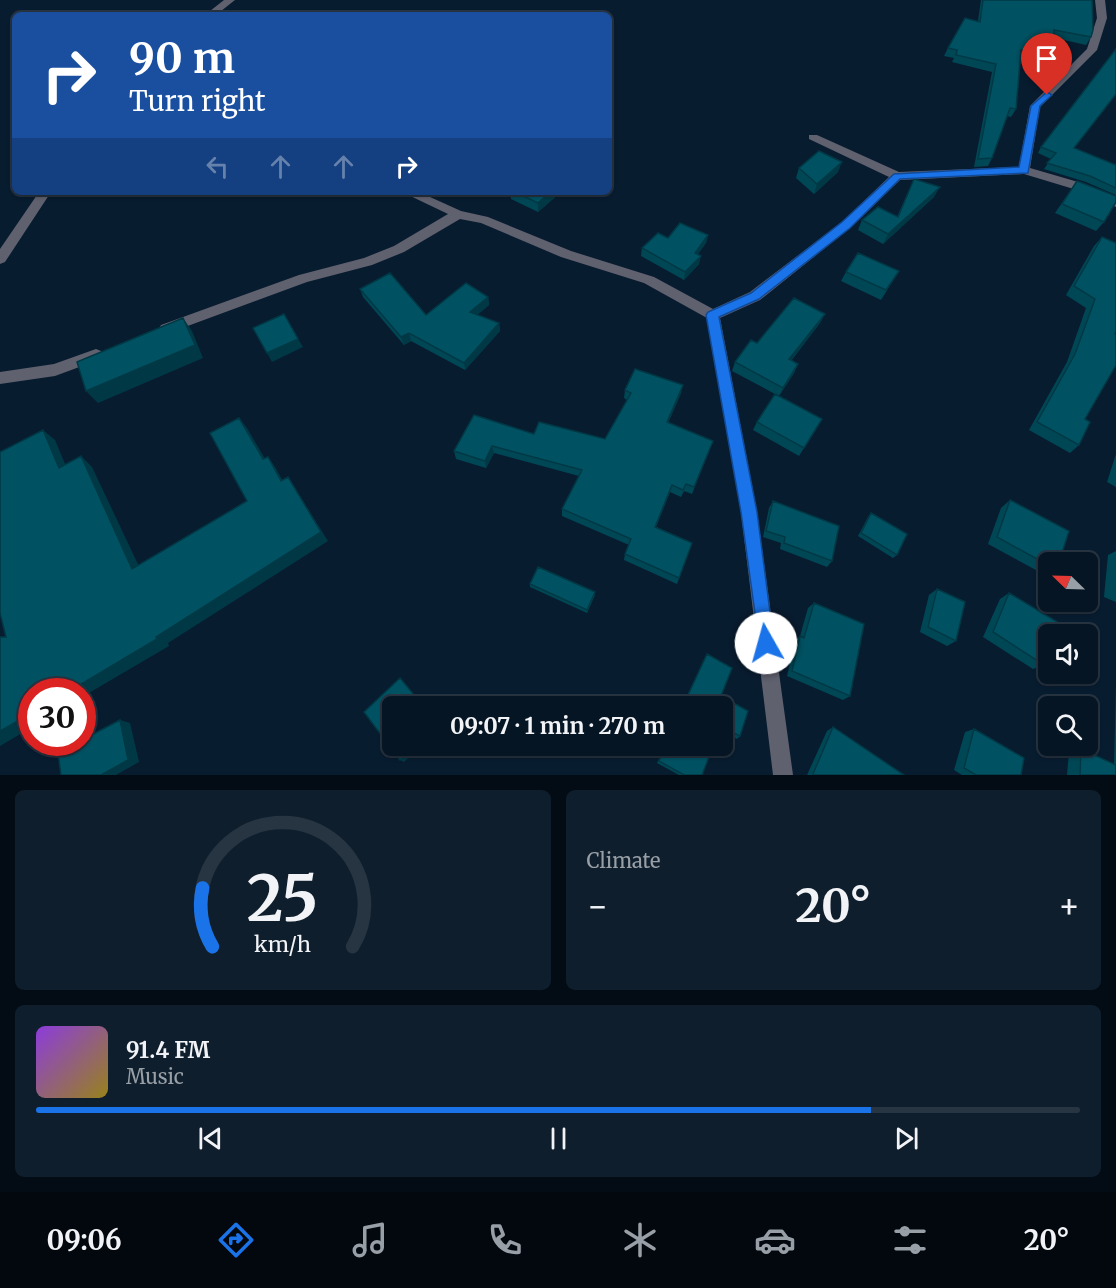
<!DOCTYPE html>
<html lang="en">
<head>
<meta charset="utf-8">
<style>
	body { margin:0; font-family:Merriweather,serif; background:#0f1e2c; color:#f1f3f6; height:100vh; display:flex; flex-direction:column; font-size:22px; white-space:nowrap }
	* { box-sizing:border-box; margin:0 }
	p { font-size:20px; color:#989fa6 }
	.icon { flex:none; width:33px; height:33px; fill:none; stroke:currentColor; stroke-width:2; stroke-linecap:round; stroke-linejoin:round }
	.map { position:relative; height:775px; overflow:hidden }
	.sheet { display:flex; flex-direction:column; gap:15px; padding:15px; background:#030c14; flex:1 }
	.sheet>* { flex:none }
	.banner { position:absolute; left:12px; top:12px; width:600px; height:183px; border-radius:9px; box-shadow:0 2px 4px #0004,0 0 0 2px #273441; background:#1a4fa0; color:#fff; overflow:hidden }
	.needle { width:39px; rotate:293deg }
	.fabs { position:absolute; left:1038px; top:552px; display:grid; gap:12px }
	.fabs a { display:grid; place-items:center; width:60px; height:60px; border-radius:9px; background:#061524; box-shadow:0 2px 4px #0004,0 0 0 2px #273441; font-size:30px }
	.speed { position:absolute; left:18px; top:678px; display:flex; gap:12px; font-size:30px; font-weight:700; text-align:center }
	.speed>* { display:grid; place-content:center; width:78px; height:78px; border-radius:50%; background:#061524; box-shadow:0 2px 4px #0004,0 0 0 2px #273441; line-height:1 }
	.speed .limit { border:9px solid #d22; background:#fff; color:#111 }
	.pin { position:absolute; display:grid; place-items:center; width:51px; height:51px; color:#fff; margin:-62px -26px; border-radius:50% 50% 50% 0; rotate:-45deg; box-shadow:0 0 6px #0007 }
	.pin .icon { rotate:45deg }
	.me { position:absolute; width:66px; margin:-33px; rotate:353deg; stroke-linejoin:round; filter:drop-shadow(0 0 4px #0008) }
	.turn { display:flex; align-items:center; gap:21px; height:126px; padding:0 18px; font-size:27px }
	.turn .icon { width:78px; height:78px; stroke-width:2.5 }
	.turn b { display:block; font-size:42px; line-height:51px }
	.lanes { display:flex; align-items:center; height:57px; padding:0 18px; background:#0003; justify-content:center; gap:30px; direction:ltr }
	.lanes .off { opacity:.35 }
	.big { font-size:45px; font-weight:700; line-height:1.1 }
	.sheet .tile { flex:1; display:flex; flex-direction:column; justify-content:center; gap:9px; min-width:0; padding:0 21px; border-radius:9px; background:#0f1e2c }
	.sheet .dial { align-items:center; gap:0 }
	.dial svg { height:156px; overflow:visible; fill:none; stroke:#273441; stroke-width:7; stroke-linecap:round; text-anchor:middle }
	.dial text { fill:#f1f3f6; stroke:none }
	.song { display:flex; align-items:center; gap:18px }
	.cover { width:72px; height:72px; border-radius:9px; background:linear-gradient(135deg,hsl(270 70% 55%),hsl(50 70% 35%)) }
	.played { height:6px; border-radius:3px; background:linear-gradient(90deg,#1a73e8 80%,#273441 80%) }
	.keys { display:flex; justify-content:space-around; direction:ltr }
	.heat { display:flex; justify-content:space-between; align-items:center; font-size:33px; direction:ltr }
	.sheet .tiles { flex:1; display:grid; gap:15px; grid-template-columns:1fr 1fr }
	.tile:last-child { grid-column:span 2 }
	.trip { position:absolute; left:382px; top:696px; width:351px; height:60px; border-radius:9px; background:#061524; box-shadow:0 2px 4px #0004,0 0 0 2px #273441; font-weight:700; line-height:60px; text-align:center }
	.tab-bar { display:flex; height:96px; justify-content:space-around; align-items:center; background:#02080e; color:#989fa6 }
	.tab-bar .icon { width:42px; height:42px }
	.tab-bar .active { color:#1a73e8 }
	.tab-bar b { font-size:27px; color:#f1f3f6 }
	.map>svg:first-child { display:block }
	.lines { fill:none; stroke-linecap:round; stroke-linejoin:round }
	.street { fill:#60616f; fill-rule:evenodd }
	.wall { fill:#004755 }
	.shaded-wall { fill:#003945 }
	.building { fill:#005263; stroke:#003945; stroke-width:1.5 }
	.route { fill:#1a73e8; stroke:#114b97; stroke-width:1.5 }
</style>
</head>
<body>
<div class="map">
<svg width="1116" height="775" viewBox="0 0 1116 775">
	<rect width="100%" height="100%" fill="#081c30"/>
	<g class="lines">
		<path class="street" d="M 224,0 L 235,0 L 216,15 L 205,15 Z
			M 1095,0 L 1105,0 L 1107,18 L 1097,50 L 1040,107 L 1030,168 L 1085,184 L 1116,198 L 1116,207 L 1077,190 L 1024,174 L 900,180 L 850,228 L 760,300 L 720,318 L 757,512 L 793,775 L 773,775 L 741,512 L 707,318 L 644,283 L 561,257 L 481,223 L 460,219 L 404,252 L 372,265 L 307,282 L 166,334 L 159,329 L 161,325 L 299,275 L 364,258 L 394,246 L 448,214 L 402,192 L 419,192 L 461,211 L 488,217 L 571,251 L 654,277 L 713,309 L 750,292 L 842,222 L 889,177 L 809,139 L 809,135 L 817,135 L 899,172 L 1019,167 L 1030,106 L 1087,49 L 1097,18 Z
			M 39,192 L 51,192 L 5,262 L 0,264 L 0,249 Z
			M 96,349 L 101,351 L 103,355 L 101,359 L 55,376 L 0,384 L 0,372 L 54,364 Z"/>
	</g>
	<path class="wall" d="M 981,0 L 1092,0 L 1091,37 L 1086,45 L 1055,38 L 1055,56 L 1050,64 L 1021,58 L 1016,109 L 1011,117 L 1007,116 L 992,158 L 988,166 L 974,167 L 992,72 L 952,62 L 954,58 L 944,56 L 948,48 L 978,21 Z
		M 1041,147 L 1074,148 L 1116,165 L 1116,195 L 1086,182 L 1044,169 L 1051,159 L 1038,153 Z
		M 799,168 L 838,172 L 814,194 L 796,178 Z
		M 914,179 L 934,197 L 883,244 L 858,230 L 862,220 L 897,217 Z
		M 1077,181 L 1104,222 L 1096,231 L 1055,213 Z
		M 510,192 L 561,192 L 538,212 L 511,199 Z
		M 708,235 L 706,243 L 698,254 L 699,264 L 684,280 L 641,256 L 642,248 L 668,238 Z
		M 1102,237 L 1085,419 L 1079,445 L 1070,453 L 1029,430 L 1067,362 L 1086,308 L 1066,295 L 1094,246 Z
		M 899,271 L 881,300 L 841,281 L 846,272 Z
		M 360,289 L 426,315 L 488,297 L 489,305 L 477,315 L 499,323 L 500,331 L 465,370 L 411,341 L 404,345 L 363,297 Z
		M 825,314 L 820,323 L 791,361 L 798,364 L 794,373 L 779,396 L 822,419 L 799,456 L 753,430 L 757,422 L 775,394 L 732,371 L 735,362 L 757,343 Z
		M 625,390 L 681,393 L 668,423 L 713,441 L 692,494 L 684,491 L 681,497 L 670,492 L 656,527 L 692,543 L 677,584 L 624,560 L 625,554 L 629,545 L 562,516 L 562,509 L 579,476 L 494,453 L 486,468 L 456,459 L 454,451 L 534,434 L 605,439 L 627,400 L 624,398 Z
		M 1116,454 L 1116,487 L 1107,482 Z
		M 1010,500 L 1048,562 L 1048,575 L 1047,576 L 988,544 L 1001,508 Z
		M 773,501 L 832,561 L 827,567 L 780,549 L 781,543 L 763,537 L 769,508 Z
		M 871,513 L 897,555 L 893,558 L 858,536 L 868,517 Z
		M 1116,551 L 1116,602 L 1104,597 L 1108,555 Z
		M 530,584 L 595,595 L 587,613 L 530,587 Z
		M 937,589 L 956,641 L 947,646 L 920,632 L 929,595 Z
		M 1009,593 L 1044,665 L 1033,669 L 983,637 L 1000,599 Z
		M 814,603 L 850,696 L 843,700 L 787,676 L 795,641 L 800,636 L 808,608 Z
		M 707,654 L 721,696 L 740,736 L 737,739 L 723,732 L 723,706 L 682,706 Z
		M 1116,685 L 1116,775 L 1067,775 L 1069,752 L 1081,749 L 1114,764 Z
		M 833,727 L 904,775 L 807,775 L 827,731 Z
		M 974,729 L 1021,775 L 962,775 L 954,770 L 965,732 Z
		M 665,746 L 713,746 L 702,775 L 679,775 L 657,763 Z"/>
	<path class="shaded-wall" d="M 842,162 L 838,172 L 814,194 L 817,184 Z
		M 940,187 L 934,197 L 883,244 L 888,234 Z
		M 550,192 L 561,192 L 538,212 L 538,203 Z
		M 708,235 L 706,243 L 693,261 L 695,253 Z
		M 701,256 L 699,264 L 684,280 L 685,272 Z
		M 488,297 L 489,305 L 471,320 L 470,312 Z
		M 825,314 L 820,323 L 785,368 L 789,359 Z
		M 183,318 L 192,331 L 203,358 L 98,403 L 86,391 Z
		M 499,323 L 500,331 L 465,370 L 464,363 Z
		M 409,333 L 411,341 L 404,345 L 401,337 Z
		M 298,339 L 303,347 L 272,362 L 267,353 Z
		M 798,364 L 794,373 L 779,396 L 783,388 Z
		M 683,385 L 681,393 L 665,430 L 667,422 Z
		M 239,418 L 247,428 L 271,469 L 263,459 Z
		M 43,430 L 55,440 L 71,478 L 59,468 Z
		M 492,446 L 494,453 L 486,468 L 485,461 Z
		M 81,456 L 92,467 L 144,577 L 132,569 Z
		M 268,457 L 275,467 L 288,490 L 281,481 Z
		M 288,477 L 328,541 L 168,643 L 169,646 L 82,697 L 82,692 L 68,692 Z
		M 672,485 L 670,492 L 653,533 L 655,527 Z
		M 32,713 L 32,727 L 0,746 L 0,731 Z
		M 120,720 L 130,723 L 139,762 L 116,775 L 101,775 Z
		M 415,746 L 421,746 L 404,762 L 400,760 Z"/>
	<path class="building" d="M 983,0 L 1092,0 L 1093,30 L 1091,37 L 1054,30 L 1055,56 L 1021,50 L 1016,109 L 1010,108 L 992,158 L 978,159 L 996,64 L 956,55 L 957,50 L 948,48 L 965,18 L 980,22 Z
		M 1116,49 L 1116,94 L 1074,148 L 1116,165 L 1116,188 L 1090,176 L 1047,163 L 1056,153 L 1041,147 Z
		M 819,151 L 842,162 L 817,184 L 799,168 Z
		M 914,179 L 940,187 L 888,234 L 862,220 L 878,207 L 898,217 Z
		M 1077,181 L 1116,196 L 1116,202 L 1104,222 L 1062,204 Z
		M 515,192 L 550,192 L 538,203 Z
		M 680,223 L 708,235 L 695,253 L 701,256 L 685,272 L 642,248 L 658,233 L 668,238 Z
		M 1102,237 L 1116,243 L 1116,331 L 1115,334 L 1116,335 L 1116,365 L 1085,419 L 1090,422 L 1079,445 L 1037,422 L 1075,354 L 1095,299 L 1074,286 Z
		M 858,253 L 899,271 L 886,290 L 846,272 Z
		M 390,273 L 426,315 L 466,283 L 488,297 L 470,312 L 499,323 L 464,363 L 409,333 L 401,337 L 360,289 Z
		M 794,298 L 825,314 L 789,359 L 798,364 L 783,388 L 735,362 L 751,340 L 757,343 Z
		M 284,314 L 298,339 L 267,353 L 253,328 Z
		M 183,318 L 195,345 L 86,391 L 77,362 Z
		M 635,369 L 683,385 L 667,422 L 713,441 L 694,487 L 686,484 L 683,490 L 672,485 L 655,527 L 692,543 L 679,578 L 625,554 L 631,539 L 562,509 L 582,470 L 492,446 L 485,461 L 454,451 L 474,415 L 534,434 L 539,422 L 605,439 L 631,393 L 625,390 Z
		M 775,394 L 822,419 L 804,448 L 757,422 Z
		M 239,418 L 263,459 L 268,457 L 281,481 L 288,477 L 321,532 L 156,637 L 157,639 L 68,692 L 32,692 L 32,713 L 0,731 L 0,637 L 6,637 L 0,613 L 0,452 L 43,430 L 59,468 L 81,456 L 132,569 L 247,501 L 210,433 Z
		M 1010,500 L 1069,531 L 1059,562 L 1048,562 L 1048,565 L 997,537 Z
		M 773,501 L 839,526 L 832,561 L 784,543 L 785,537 L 766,531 Z
		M 871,513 L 907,534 L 897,555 L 861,533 Z
		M 538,567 L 595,592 L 587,610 L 530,584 Z
		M 937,589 L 965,602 L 956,641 L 928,627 Z
		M 1009,593 L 1059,623 L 1055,634 L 1048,634 L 1048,653 L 1044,665 L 993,632 Z
		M 814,603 L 864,624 L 850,696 L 792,671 L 800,636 L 804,638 Z
		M 707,654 L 732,668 L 721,696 L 748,711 L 740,736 L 723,728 L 723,706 L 683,706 Z
		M 400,678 L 423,706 L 393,706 L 393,746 L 415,746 L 400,760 L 364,712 Z
		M 120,720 L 128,760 L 101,775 L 61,775 L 58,753 L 78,742 L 82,742 L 82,740 Z
		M 833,727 L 904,775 L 814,775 L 813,774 Z
		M 974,729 L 1024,758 L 1021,775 L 976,775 L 964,768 Z
		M 666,746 L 713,746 L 702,775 L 684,775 L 659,761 Z
		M 1081,749 L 1116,765 L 1116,775 L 1080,775 Z"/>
	<path class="route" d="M 1047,92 L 1052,95 L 1040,106 L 1028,173 L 900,179 L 850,228 L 759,299 L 719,317 L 757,512 L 774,643 L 772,649 L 766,652 L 760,649 L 741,512 L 706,315 L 708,312 L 751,293 L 842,222 L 894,174 L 1019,167 L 1031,106 Z"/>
</svg>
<div class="fabs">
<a><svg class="needle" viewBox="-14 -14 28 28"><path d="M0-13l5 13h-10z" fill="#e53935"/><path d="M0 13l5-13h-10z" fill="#989fa6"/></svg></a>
<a><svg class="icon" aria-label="sound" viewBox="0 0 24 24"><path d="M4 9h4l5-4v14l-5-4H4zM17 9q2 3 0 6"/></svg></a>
<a><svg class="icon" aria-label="search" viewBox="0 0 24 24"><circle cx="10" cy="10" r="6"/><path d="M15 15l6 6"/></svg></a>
</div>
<div class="speed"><div class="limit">30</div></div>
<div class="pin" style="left:1047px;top:95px;background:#d93025"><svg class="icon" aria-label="arrive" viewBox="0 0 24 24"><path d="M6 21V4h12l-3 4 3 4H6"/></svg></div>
<svg class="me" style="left:766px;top:643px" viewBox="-20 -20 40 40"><circle r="19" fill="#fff"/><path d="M0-13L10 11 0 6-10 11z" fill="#1a73e8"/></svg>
<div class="trip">09:07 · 1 min · 270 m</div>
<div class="banner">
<div class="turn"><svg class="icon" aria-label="right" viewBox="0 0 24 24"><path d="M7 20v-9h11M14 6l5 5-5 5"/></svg><div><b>90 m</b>Turn right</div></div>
<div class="lanes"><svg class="icon off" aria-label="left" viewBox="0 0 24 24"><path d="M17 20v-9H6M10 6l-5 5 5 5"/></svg><svg class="icon off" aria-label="ahead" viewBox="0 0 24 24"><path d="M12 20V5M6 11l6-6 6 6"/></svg><svg class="icon off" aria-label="ahead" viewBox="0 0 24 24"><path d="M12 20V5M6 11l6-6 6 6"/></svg><svg class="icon" aria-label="right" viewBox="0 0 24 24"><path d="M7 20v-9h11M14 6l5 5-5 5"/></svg></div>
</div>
</div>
<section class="sheet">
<div class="tiles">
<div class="tile dial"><svg viewBox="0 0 100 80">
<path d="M14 69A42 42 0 1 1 86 69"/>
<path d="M14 69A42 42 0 0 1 9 39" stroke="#1a73e8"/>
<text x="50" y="56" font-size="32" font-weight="700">25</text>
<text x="50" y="72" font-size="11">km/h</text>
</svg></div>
<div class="tile"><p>Climate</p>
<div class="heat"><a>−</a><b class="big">20°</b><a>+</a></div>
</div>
<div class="tile">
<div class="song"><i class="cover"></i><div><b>91.4 FM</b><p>Music</p></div></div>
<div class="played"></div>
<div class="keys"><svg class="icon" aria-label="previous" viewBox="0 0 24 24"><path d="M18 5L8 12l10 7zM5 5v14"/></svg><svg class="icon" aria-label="pause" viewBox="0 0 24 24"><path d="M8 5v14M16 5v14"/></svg><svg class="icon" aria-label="next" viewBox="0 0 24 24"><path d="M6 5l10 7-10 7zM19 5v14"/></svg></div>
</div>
</div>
</section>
<nav class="tab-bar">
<b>09:06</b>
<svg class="icon active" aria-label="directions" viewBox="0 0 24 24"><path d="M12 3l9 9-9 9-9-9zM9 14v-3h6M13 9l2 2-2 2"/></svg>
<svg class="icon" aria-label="music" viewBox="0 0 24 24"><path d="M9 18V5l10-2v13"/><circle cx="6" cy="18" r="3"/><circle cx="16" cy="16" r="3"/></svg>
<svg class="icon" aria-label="phone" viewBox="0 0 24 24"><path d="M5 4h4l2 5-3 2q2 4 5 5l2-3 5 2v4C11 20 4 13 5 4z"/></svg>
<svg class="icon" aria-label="climate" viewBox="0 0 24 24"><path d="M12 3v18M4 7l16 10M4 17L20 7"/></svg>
<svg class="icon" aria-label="car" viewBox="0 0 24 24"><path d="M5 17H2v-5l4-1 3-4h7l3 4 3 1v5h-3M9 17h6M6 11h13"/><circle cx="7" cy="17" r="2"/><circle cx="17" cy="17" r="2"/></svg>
<svg class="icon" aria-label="filters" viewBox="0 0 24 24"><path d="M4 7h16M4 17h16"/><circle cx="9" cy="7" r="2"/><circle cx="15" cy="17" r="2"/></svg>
<b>20°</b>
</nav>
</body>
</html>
